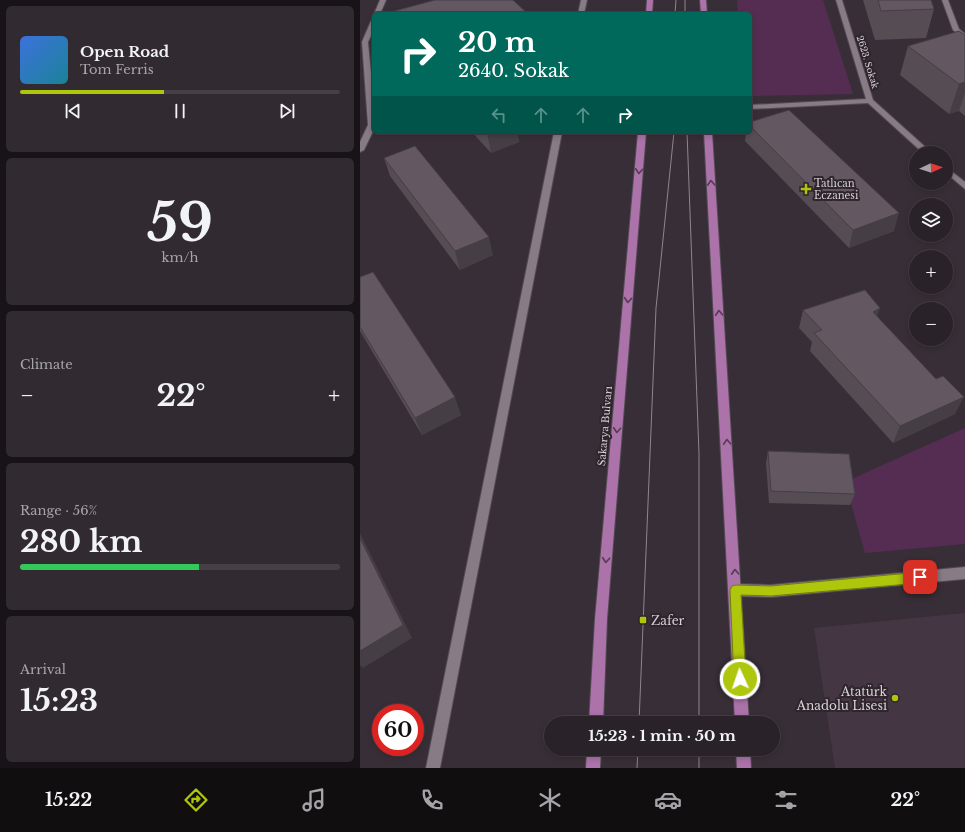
<!DOCTYPE html>
<html lang="en">
<head>
<meta charset="utf-8">
<style>
	body { margin:0; font-family:"Libre Baskerville",serif; background:#322a31; color:#f1f3f6; height:100vh; display:flex; flex-direction:column; font-size:15px; white-space:nowrap }
	* { box-sizing:border-box; margin:0 }
	p { font-size:13px; color:#a5a4a8 }
	.icon { flex:none; width:22px; height:22px; fill:none; stroke:currentColor; stroke-width:2; stroke-linecap:round; stroke-linejoin:round }
	.map { position:relative; flex:1; overflow:hidden }
	.sheet { display:flex; flex-direction:column; gap:6px; padding:6px; background:#171317; width:360px }
	.sheet>* { flex:none }
	.hud { position:absolute; left:12px; top:12px; width:380px; height:122px; border-radius:6px; box-shadow:0 2px 6px #0003,0 0 0 1px #463f46; background:#00695c; color:#fff; overflow:hidden }
	.needle { width:26px; rotate:86deg }
	.controls { position:absolute; left:549px; top:146px; display:grid; gap:8px }
	.controls a { display:grid; place-items:center; width:44px; height:44px; border-radius:50%; background:#2a2229; box-shadow:0 2px 6px #0003,0 0 0 1px #463f46; font-size:20px }
	.speed { position:absolute; left:12px; top:704px; display:flex; gap:8px; font-size:20px; font-weight:700; text-align:center }
	.speed>* { display:grid; place-content:center; width:52px; height:52px; border-radius:50%; background:#2a2229; box-shadow:0 2px 6px #0003,0 0 0 1px #463f46; line-height:1 }
	.speed .limit { border:6px solid #d22; background:#fff; color:#111 }
	.pin { position:absolute; display:grid; place-items:center; width:34px; height:34px; color:#fff; margin:-17px; border-radius:8px; box-shadow:0 2px 6px #0006 }
	.me { position:absolute; width:44px; margin:-22px; rotate:357deg; stroke-linejoin:round; filter:drop-shadow(0 0 3px #0008) }
	.turn { display:flex; align-items:center; gap:14px; height:84px; padding:0 20px; font-size:18px }
	.turn .icon { width:52px; height:52px; stroke-width:2.5 }
	.turn b { display:block; font-size:28px; line-height:34px }
	.lanes { display:flex; align-items:center; height:38px; padding:0 20px; background:#0003; justify-content:center; gap:20px; direction:ltr }
	.lanes .off { opacity:.35 }
	.big { font-size:30px; font-weight:700; line-height:1.1 }
	.sheet .tile { flex:1; display:flex; flex-direction:column; justify-content:center; gap:6px; min-width:0; padding:0 14px; border-radius:6px; background:#322a31 }
	.sheet .dial { align-items:center; gap:0 }
	.dial b { font-size:52px; line-height:1 }
	.song { display:flex; align-items:center; gap:12px }
	.cover { width:48px; height:48px; border-radius:6px; background:linear-gradient(135deg,hsl(220 70% 55%),hsl(190 70% 35%)) }
	.played { height:4px; border-radius:2px; background:linear-gradient(90deg,#aec60b 45%,#463f46 45%) }
	.keys { display:flex; justify-content:space-around; direction:ltr }
	.heat { display:flex; justify-content:space-between; align-items:center; font-size:22px; direction:ltr }
	.charge { height:6px; border-radius:3px; background:linear-gradient(90deg,#34c759 56%,#463f46 0) }
	.trip { position:absolute; left:184px; top:716px; width:236px; height:40px; border-radius:20px; background:#2a2229; box-shadow:0 2px 6px #0003,0 0 0 1px #463f46; font-weight:700; line-height:40px; text-align:center }
	.menu { display:flex; height:64px; justify-content:space-around; align-items:center; background:#110e10; color:#a5a4a8 }
	.menu .icon { width:28px; height:28px }
	.menu .on { color:#aec60b }
	.menu b { font-size:18px; color:#f1f3f6 }
	main { display:flex; flex:1; min-height:0 }
	.map>svg:first-child { display:block }
	.built { fill:#453644 }
	.green { fill:#552d53 }
	.lines { fill:none; stroke-linecap:round; stroke-linejoin:round }
	.minor-casing { stroke:#534a53; stroke-width:2 }
	.major-casing { stroke:#534a53; stroke-width:2 }
	.minor { fill:#877b86; fill-rule:evenodd }
	.major { fill:#ac72aa; fill-rule:evenodd }
	.tram { stroke:#8e868d; stroke-width:1 }
	.wall { fill:#554c54 }
	.shaded-wall { fill:#453e45 }
	.building { fill:#635862; stroke:#453e45 }
	.oneway { stroke:#543c52 }
	.route { fill:#aec60b; stroke:#718107 }
	.poi-dot { fill:#aec60b; stroke:#2e252d; stroke-width:1.5 }
	.labels { text-anchor:middle; dominant-baseline:central; stroke-width:4; stroke-linejoin:round; paint-order:stroke }
	.far-street-label { font-size:9px; fill:#d7d1d7; stroke:#2e252d }
	.poi-label { font-size:10px; fill:#d7d1d7; stroke:#2e252d; text-anchor:start }
	.street-label { font-size:10px; fill:#d7d1d7; stroke:#2e252d }
	.near-poi-label { font-size:12px; fill:#d7d1d7; stroke:#2e252d; text-anchor:start }
</style>
</head>
<body>
<main>
<section class="sheet">
<div class="tile">
<div class="song"><i class="cover"></i><div><b>Open Road</b><p>Tom Ferris</p></div></div>
<div class="played"></div>
<div class="keys"><svg class="icon" aria-label="previous" viewBox="0 0 24 24"><path d="M18 5L8 12l10 7zM5 5v14"/></svg><svg class="icon" aria-label="pause" viewBox="0 0 24 24"><path d="M8 5v14M16 5v14"/></svg><svg class="icon" aria-label="next" viewBox="0 0 24 24"><path d="M6 5l10 7-10 7zM19 5v14"/></svg></div>
</div>
<div class="tile dial"><b>59</b><p>km/h</p></div>
<div class="tile"><p>Climate</p>
<div class="heat"><a>−</a><b class="big">22°</b><a>+</a></div>
</div>
<div class="tile"><p>Range · 56%</p><b class="big">280 km</b><div class="charge"></div></div>
<div class="tile"><p>Arrival</p><b class="big">15:23</b></div>
</section>
<div class="map">
<svg width="605" height="768" viewBox="0 0 605 768">
	<rect width="100%" height="100%" fill="#382e37"/>
	<path class="built" d="M 605,613 L 605,768 L 475,768 L 454,628 Z"/>
	<path class="green" d="M 377,0 L 463,0 L 493,94 L 390,96 L 390,14 L 378,14 Z
		M 605,428 L 605,544 L 505,553 L 485,482 Z"/>
	<g class="lines">
		<g class="minor-casing">
			<path id="minor" d="M 20,0 L 26,0 L 20,14 L 14,14 Z
				M 221,0 L 227,0 L 224,14 L 218,14 Z
				M 476,0 L 482,0 L 513,100 L 572,153 L 563,153 L 508,103 L 390,109 L 390,105 L 506,99 Z
				M 582,0 L 588,0 L 599,29 L 605,34 L 605,39 L 593,30 Z
				M 14,19 L 14,29 L 8,42 L 14,106 L 14,129 L 4,150 L 0,152 L 0,142 L 8,125 L 2,42 L 11,21 Z
				M 194,132 L 202,132 L 80,768 L 66,768 Z
				M 586,167 L 605,182 L 605,189 L 586,173 Z
				M 605,567 L 605,579 L 411,597 L 376,596 L 372,594 L 370,590 L 372,586 L 376,584 L 411,585 Z"/>
		</g>
		<g class="major-casing">
			<path id="major" d="M 287,0 L 293,0 L 292,14 L 286,14 Z
				M 340,0 L 346,0 L 347,14 L 341,14 Z
				M 278,132 L 286,132 L 247,619 L 243,723 L 229,723 L 235,619 Z
				M 344,132 L 352,132 L 389,723 L 375,723 Z
				M 227,749 L 241,749 L 240,768 L 226,768 Z
				M 376,749 L 390,749 L 391,768 L 377,768 Z"/>
		</g>
		<use href="#minor" class="minor"/>
		<use href="#major" class="major"/>
		<path class="tram" d="M 325,0 L 325,14
			M 315,14 L 316,0
			M 327,132 L 339,454 L 339,723
			M 279,723 L 296,308 L 314,132
			M 339,749 L 339,768
			M 277,768 L 278,749"/>
	</g>
	<path class="wall" d="M 503,0 L 571,0 L 574,9 L 566,38 L 515,40 Z
		M 605,35 L 605,116 L 599,111 L 589,114 L 540,75 L 548,46 Z
		M 390,122 L 534,231 L 489,248 L 385,141 L 386,132 L 390,132 Z
		M 112,132 L 157,132 L 159,142 L 131,153 Z
		M 24,158 L 133,255 L 100,270 L 30,176 Z
		M 0,277 L 101,415 L 62,435 L 0,331 Z
		M 443,310 L 517,317 L 595,414 L 533,443 L 450,351 L 452,342 L 439,328 Z
		M 408,451 L 495,494 L 490,505 L 409,503 L 406,463 Z"/>
	<path class="shaded-wall" d="M 605,82 L 605,93 L 599,111 L 589,114 L 599,84 Z
		M 127,132 L 157,132 L 159,142 L 131,153 Z
		M 539,213 L 534,231 L 489,248 L 493,230 Z
		M 129,237 L 133,255 L 100,270 L 95,251 Z
		M 520,308 L 514,326 L 513,312 Z
		M 95,397 L 101,415 L 62,435 L 55,418 Z
		M 604,397 L 595,414 L 533,443 L 540,426 Z
		M 0,533 L 52,638 L 3,668 L 0,665 Z"/>
	<path class="building" d="M 75,0 L 153,0 L 168,14 L 23,14 Z
		M 518,0 L 571,0 L 574,9 L 521,11 Z
		M 599,31 L 605,35 L 605,82 L 599,84 L 548,46 Z
		M 429,110 L 539,213 L 493,230 L 390,126 L 390,122 Z
		M 55,146 L 129,237 L 95,251 L 24,158 Z
		M 13,272 L 95,397 L 55,418 L 0,327 L 0,277 Z
		M 505,290 L 520,308 L 513,312 L 576,379 L 583,376 L 604,397 L 540,426 L 454,333 L 462,330 L 443,310 Z
		M 408,451 L 489,454 L 495,494 L 411,491 Z
		M 0,538 L 43,625 L 0,651 Z"/>
	<defs><path id="oneway-chevron" d="M-2-3.5L2.5 0L-2 3.5" fill="none" stroke-width="1.6" stroke-linecap="round" stroke-linejoin="round"/></defs>
	<g class="oneway">
		<use href="#oneway-chevron" transform="translate(279 171) rotate(94)"/>
		<use href="#oneway-chevron" transform="translate(351 183) rotate(-93)"/>
		<use href="#oneway-chevron" transform="translate(268 300) rotate(95)"/>
		<use href="#oneway-chevron" transform="translate(359 313) rotate(-93)"/>
		<use href="#oneway-chevron" transform="translate(257 430) rotate(95)"/>
		<use href="#oneway-chevron" transform="translate(367 442) rotate(-93)"/>
		<use href="#oneway-chevron" transform="translate(246 560) rotate(95)"/>
		<use href="#oneway-chevron" transform="translate(375 572) rotate(-93)"/>
	</g>
	<path class="route" d="M 560,572 L 564,574 L 566,577 L 564,581 L 560,583 L 411,596 L 381,595 L 386,679 L 384,683 L 380,685 L 376,683 L 374,679 L 370,590 L 372,586 L 376,585 L 411,586 Z"/>
	<g class="poi-dot">
		<path d="M444 183h4v4h4v4h-4v4h-4v-4h-4v-4h4z"/>
		<rect x="279" y="616" width="8" height="8" rx="2"/>
		<circle cx="535" cy="698" r="4"/>
	</g>
	<g class="labels">
		<g class="far-street-label">
			<text transform="translate(508 62) rotate(73)">2623. Sokak</text>
		</g>
		<g class="poi-label">
			<text x="454" y="183">Tatlıcan<tspan x="454" dy="12">Eczanesi</tspan></text>
		</g>
		<g class="street-label">
			<text transform="translate(245 426) rotate(-85)">Sakarya Bulvarı</text>
		</g>
		<g class="near-poi-label">
			<text x="291" y="620">Zafer</text>
			<text x="527" y="691" text-anchor="end">Atatürk<tspan x="527" dy="14">Anadolu Lisesi</tspan></text>
		</g>
	</g>
</svg>
<div class="controls">
<a><svg class="needle" viewBox="-14 -14 28 28"><path d="M0-13l5 13h-10z" fill="#e53935"/><path d="M0 13l5-13h-10z" fill="#a5a4a8"/></svg></a>
<a><svg class="icon" aria-label="layers" viewBox="0 0 24 24"><path d="M12 4l9 5-9 5-9-5zM3 14l9 5 9-5"/></svg></a>
<a>+</a>
<a>−</a>
</div>
<div class="speed"><div class="limit">60</div></div>
<div class="pin" style="left:560px;top:577px;background:#d93025"><svg class="icon" aria-label="arrive" viewBox="0 0 24 24"><path d="M6 21V4h12l-3 4 3 4H6"/></svg></div>
<svg class="me" style="left:380px;top:679px" viewBox="-20 -20 40 40"><circle r="17" fill="#aec60b" stroke="#fff" stroke-width="3"/><path d="M0-11L8 9 0 5-8 9z" fill="#fff"/></svg>
<div class="trip">15:23 · 1 min · 50 m</div>
<div class="hud">
<div class="turn"><svg class="icon" aria-label="right" viewBox="0 0 24 24"><path d="M7 20v-9h11M14 6l5 5-5 5"/></svg><div><b>20 m</b>2640. Sokak</div></div>
<div class="lanes"><svg class="icon off" aria-label="left" viewBox="0 0 24 24"><path d="M17 20v-9H6M10 6l-5 5 5 5"/></svg><svg class="icon off" aria-label="ahead" viewBox="0 0 24 24"><path d="M12 20V5M6 11l6-6 6 6"/></svg><svg class="icon off" aria-label="ahead" viewBox="0 0 24 24"><path d="M12 20V5M6 11l6-6 6 6"/></svg><svg class="icon" aria-label="right" viewBox="0 0 24 24"><path d="M7 20v-9h11M14 6l5 5-5 5"/></svg></div>
</div>
</div>
</main>
<nav class="menu">
<b>15:22</b>
<svg class="icon on" aria-label="directions" viewBox="0 0 24 24"><path d="M12 3l9 9-9 9-9-9zM9 14v-3h6M13 9l2 2-2 2"/></svg>
<svg class="icon" aria-label="music" viewBox="0 0 24 24"><path d="M9 18V5l10-2v13"/><circle cx="6" cy="18" r="3"/><circle cx="16" cy="16" r="3"/></svg>
<svg class="icon" aria-label="phone" viewBox="0 0 24 24"><path d="M5 4h4l2 5-3 2q2 4 5 5l2-3 5 2v4C11 20 4 13 5 4z"/></svg>
<svg class="icon" aria-label="climate" viewBox="0 0 24 24"><path d="M12 3v18M4 7l16 10M4 17L20 7"/></svg>
<svg class="icon" aria-label="car" viewBox="0 0 24 24"><path d="M5 17H2v-5l4-1 3-4h7l3 4 3 1v5h-3M9 17h6M6 11h13"/><circle cx="7" cy="17" r="2"/><circle cx="17" cy="17" r="2"/></svg>
<svg class="icon" aria-label="filters" viewBox="0 0 24 24"><path d="M4 7h16M4 17h16"/><circle cx="9" cy="7" r="2"/><circle cx="15" cy="17" r="2"/></svg>
<b>22°</b>
</nav>
</body>
</html>
